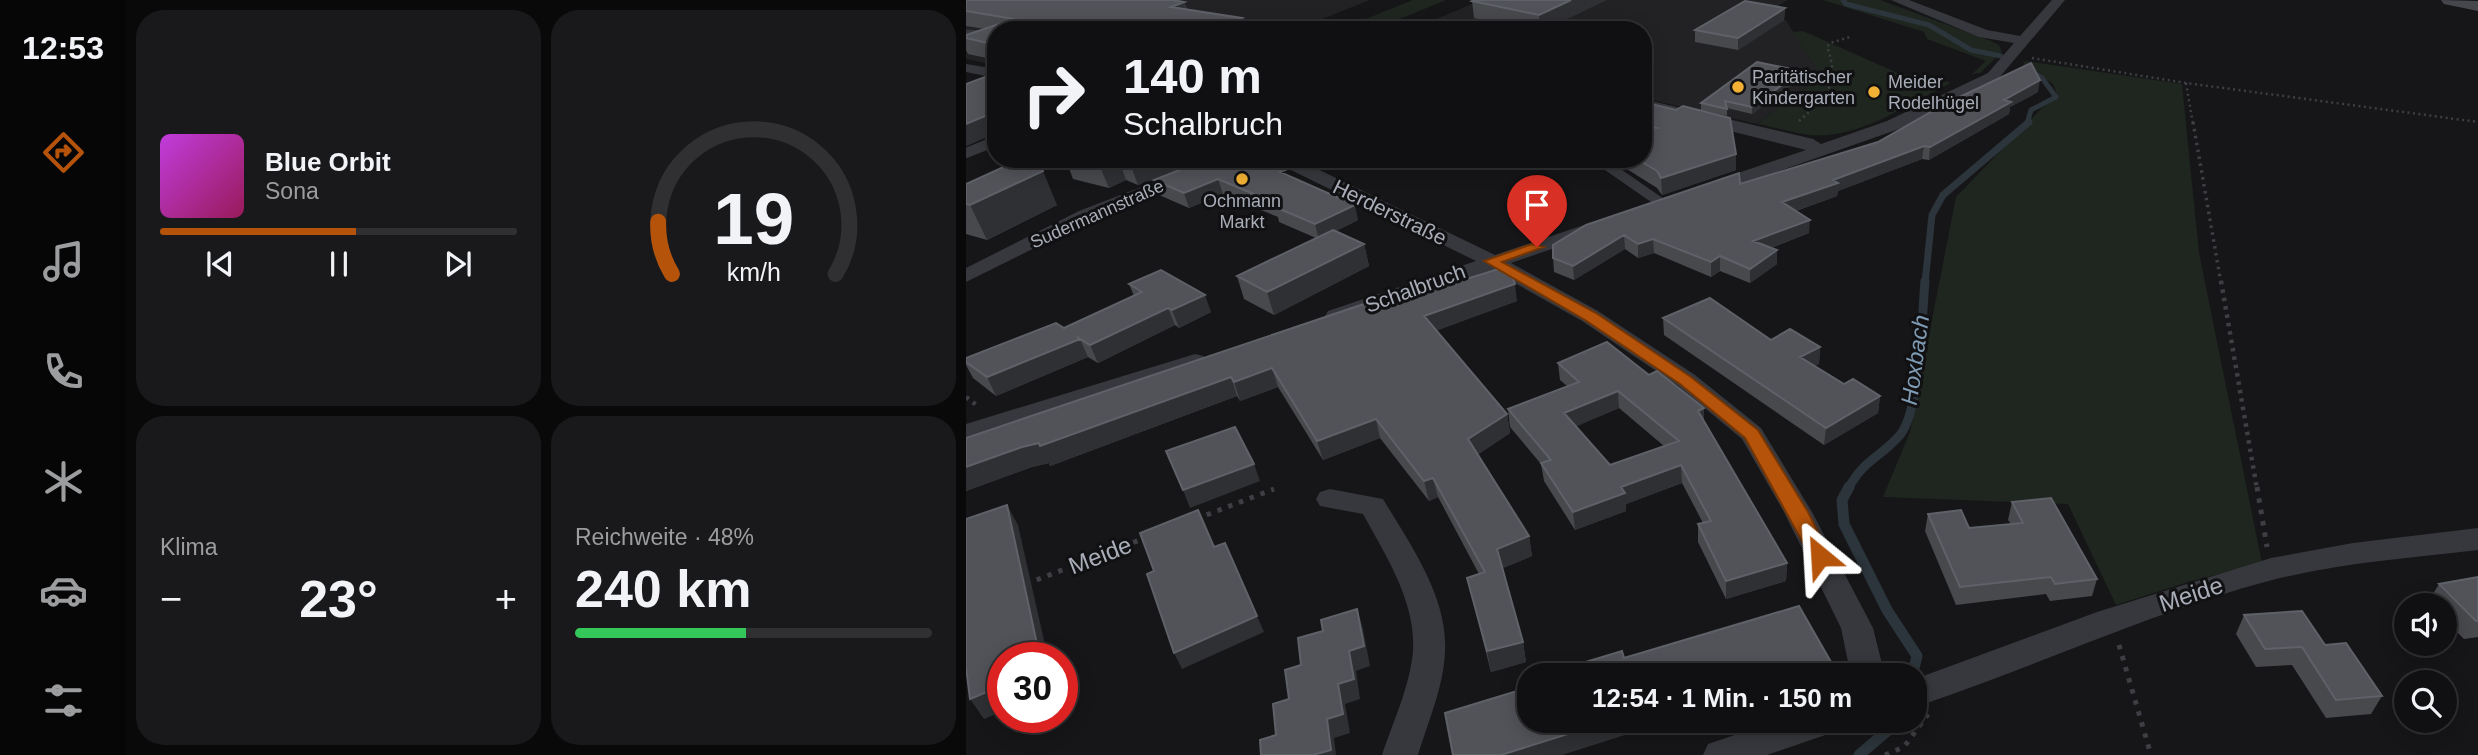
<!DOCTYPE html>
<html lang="de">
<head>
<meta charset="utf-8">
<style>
	body { margin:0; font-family:Arial,sans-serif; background:#19191b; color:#f1f3f6; height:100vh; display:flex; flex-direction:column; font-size:26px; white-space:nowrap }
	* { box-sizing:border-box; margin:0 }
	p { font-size:23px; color:#9c9d9f }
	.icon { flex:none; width:38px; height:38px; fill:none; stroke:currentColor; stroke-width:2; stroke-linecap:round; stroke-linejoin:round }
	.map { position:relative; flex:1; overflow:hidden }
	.side { display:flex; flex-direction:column; gap:10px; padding:10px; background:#09090a; width:840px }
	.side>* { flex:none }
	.top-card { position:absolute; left:21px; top:21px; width:665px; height:147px; border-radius:28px; box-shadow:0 4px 18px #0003,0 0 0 2px #303032; background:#101012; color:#f1f3f6; overflow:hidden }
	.fabs { position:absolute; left:1428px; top:593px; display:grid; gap:14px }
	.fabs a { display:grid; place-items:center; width:63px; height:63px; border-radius:50%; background:#101012; box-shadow:0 4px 18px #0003,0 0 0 2px #303032; font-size:35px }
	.speed { position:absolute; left:21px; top:642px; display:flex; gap:14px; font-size:35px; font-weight:700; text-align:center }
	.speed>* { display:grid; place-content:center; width:91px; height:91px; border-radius:50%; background:#101012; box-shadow:0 4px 18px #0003,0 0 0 2px #303032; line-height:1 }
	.speed .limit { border:10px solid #d22; background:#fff; color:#111 }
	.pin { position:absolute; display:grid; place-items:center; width:60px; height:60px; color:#fff; margin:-72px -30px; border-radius:50% 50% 50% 0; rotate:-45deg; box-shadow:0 0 7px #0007 }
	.pin .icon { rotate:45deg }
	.me { position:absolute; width:77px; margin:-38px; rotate:333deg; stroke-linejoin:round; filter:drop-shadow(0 0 5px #0008) }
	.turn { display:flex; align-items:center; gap:24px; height:147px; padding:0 21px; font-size:32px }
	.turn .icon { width:91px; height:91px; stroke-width:2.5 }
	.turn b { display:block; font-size:49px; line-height:60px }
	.big { font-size:52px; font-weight:700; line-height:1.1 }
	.side .tile { flex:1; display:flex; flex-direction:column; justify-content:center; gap:10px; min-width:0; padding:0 24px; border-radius:28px; background:#19191b }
	.side .dial { align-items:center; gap:0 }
	.dial svg { height:182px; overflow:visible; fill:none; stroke:#303032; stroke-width:7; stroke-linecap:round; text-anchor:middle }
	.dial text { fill:#f1f3f6; stroke:none }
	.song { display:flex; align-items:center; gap:21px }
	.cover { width:84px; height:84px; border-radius:10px; background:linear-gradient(135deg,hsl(290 70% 55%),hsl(330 70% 35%)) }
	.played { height:7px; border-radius:4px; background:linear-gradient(90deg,#b45309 55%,#303032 55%) }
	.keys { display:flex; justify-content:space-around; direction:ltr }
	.heat { display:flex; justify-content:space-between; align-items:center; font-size:38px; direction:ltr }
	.charge { height:10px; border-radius:5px; background:linear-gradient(90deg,#34c759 48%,#303032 0) }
	.side .tiles { flex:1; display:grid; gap:10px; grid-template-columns:repeat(2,1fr) }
	.trip { position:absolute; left:551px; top:663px; width:410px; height:70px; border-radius:28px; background:#101012; box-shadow:0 4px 18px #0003,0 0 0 2px #303032; font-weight:700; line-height:70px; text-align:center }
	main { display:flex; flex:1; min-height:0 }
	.dock { display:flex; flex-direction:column; width:126px; justify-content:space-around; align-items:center; background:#060607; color:#9c9d9f }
	.dock .icon { width:49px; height:49px }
	.dock .active { color:#b45309 }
	.dock b { font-size:32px; color:#f1f3f6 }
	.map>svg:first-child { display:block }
	.built { fill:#222225 }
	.green { fill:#1e261f }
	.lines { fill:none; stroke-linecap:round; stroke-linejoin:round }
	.stream-far3 { stroke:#2c353c; stroke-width:5 }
	.stream-far2 { stroke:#2c353c; stroke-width:7 }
	.stream-far1 { stroke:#2c353c; stroke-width:9 }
	.stream { stroke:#2c353c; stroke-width:11 }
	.path-far3 { stroke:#3d3f44; stroke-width:2.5; stroke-dasharray:2 3.5; stroke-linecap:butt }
	.path-far2 { stroke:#3d3f44; stroke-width:3.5; stroke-dasharray:2.5 4.5; stroke-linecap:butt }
	.path-far1 { stroke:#3d3f44; stroke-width:4.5; stroke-dasharray:3.5 5; stroke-linecap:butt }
	.path { stroke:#3d3f44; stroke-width:5; stroke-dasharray:4.5 7; stroke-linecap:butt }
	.service-far1 { stroke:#37383d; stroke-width:7 }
	.service { stroke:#37383d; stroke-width:10 }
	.minor { fill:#37383d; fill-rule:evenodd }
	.secondary { fill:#45474d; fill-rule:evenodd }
	.wall { fill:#47494d; fill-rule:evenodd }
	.shaded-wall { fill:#2f3033 }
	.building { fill:#525359; stroke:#5f6168; stroke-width:2; fill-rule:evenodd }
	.route { fill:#b45309; stroke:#753606; stroke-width:2 }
	.poi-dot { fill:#f2b134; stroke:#111113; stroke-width:2.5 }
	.labels { text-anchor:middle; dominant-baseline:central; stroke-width:6; stroke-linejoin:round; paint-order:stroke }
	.far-poi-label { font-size:18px; fill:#a8adb8; stroke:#111113; text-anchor:start }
	.far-street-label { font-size:18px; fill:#a8adb8; stroke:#111113 }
	.street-label { font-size:21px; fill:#a8adb8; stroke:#111113 }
	.water-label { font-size:23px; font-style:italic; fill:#7f9bb3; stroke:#111113 }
	.near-street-label { font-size:24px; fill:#a8adb8; stroke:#111113 }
</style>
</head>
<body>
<main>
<nav class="dock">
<b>12:53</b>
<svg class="icon active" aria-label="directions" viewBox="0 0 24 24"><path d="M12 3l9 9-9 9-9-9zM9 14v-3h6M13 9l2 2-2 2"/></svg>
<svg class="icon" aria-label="music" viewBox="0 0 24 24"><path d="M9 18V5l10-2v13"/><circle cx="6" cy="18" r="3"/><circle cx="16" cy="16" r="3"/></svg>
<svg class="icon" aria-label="phone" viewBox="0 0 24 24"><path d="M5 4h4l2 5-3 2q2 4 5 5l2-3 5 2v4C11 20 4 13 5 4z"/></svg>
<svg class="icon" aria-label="climate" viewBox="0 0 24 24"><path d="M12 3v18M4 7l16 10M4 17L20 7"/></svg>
<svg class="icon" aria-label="car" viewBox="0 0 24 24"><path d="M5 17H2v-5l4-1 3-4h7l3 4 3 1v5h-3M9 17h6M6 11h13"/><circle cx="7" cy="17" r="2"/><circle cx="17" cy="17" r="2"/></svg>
<svg class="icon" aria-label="filters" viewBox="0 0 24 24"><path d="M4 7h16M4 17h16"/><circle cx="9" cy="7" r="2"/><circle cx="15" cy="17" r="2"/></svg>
</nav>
<section class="side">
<div class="tiles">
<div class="tile">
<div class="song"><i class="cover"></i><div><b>Blue Orbit</b><p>Sona</p></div></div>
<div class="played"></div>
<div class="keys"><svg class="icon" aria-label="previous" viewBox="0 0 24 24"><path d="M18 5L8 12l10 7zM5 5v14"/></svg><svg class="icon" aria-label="pause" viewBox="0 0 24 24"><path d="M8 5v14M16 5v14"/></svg><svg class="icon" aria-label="next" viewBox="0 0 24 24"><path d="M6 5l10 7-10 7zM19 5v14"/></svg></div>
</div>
<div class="tile dial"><svg viewBox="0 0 100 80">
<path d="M14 69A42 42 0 1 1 86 69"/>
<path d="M14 69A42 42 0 0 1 8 46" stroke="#b45309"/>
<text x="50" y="56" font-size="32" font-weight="700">19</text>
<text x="50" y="72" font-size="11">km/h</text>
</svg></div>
<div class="tile"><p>Klima</p>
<div class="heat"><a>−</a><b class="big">23°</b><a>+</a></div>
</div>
<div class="tile"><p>Reichweite · 48%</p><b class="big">240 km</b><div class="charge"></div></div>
</div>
</section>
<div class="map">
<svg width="1512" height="755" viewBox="0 0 1512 755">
	<rect width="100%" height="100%" fill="#161618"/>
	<path class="built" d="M 68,0 L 404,0 L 328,30 L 30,30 L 30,65 L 0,59 L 0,20 Z
		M 515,0 L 822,0 L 795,16 L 820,20 L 855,76 L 791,124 L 677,98 L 677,30 L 445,30 Z"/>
	<path class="green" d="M 447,0 L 480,0 L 407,30 L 386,29 L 392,22 Z
		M 857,0 L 914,0 L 1025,41 L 1033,45 L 1036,52 L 1014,73 L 1006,74 L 1020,61 L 961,39 L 958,32 Z
		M 837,31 L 934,74 L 973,78 L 985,83 C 944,103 892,140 844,135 C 827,133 808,127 791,124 L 855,76 L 827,32 Z
		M 1059,61 L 1216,84 L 1233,253 L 1296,563 L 1222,582 L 1150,605 L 1102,504 L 917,497 L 944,432 L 990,197 L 1076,108 L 1092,97 L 1087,84 L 1057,65 Z"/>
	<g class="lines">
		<path class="stream-far3" d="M 877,0 L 880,4 L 963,25 L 1005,50 L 1035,56
			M 1061,124 L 1065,110 L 1090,97 L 1076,78 L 1063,70"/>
		<path class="stream-far2" d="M 959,283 L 966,215 L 977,195 L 1063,122"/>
		<path class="stream-far1" d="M 882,489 C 898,459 914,458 934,435 C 954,412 956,315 959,281"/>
		<path class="stream" d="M 883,487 L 876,500 L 878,524 L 921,610 L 951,656 L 946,676
			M 893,755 L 933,721"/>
		<path class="path-far3" d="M 1066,58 L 1220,83 L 1512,122
			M 1220,83 L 1227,124
			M 833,121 C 860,97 875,84 861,47 L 864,43 L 884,37"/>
		<path class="path-far2" d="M 1227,122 L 1255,283"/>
		<path class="path-far1" d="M 1255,281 L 1291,489
			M 0,397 L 13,407"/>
		<path class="path" d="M 1291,487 L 1301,547
			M 230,519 L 308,489
			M 60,584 L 179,538
			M 1153,645 L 1185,755
			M 919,755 L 938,747 L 962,714"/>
		<path class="service-far1" d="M 0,33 L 30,35"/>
		<path class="service" d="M 0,153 L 30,141
			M 636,162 L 698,205"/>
		<path class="minor" d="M 925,0 L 943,0 L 1021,30 L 1054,36 L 1086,0 L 1099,0 L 1032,79 L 933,129 L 748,194 L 734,194 L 732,190 L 734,186 L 840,150 L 677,109 L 677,99 L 847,139 L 855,144 L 921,121 L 1022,73 L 1048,43 L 1013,37 Z
			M 0,64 L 30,69 L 30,78 L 0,72 Z
			M 248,159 L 274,159 L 127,219 L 0,282 L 0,268 L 113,211 Z
			M 296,159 L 325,159 L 339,163 L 529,255 L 624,223 L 638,223 L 641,227 L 638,231 L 545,263 L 632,311 L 729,375 L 795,428 L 846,512 L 907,628 L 919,676 L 885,676 L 875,628 L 818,512 L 776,439 L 711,385 L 616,321 L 526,270 L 378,321 L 362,321 L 359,316 L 362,311 L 510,261 L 327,171 Z
			M 229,354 L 237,356 L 241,361 L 237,366 L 0,441 L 0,424 Z
			M 364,489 L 417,499 C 444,544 482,597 479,651 C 478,686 462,722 452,755 L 416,755 C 427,722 444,686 447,651 C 450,602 420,556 397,514 L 354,506 L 350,499 L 354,492 Z
			M 1512,528 L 1512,550 C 1444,558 1373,563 1306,580 C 1189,611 1078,663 964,702 L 952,698 L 948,691 L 952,678 L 1131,612 L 1305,558 L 1387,543 Z
			M 810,721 L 874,721 L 868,732 L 801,755 L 737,755 L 742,744 Z"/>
		<path class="secondary" d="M 1475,0 L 1512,1 L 1512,11 L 1478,4 Z"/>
	</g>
	<path class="wall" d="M 0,0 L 218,2 L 221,9 L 30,30 L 30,60 L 2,54 L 0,50 L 0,35 L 19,29 L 0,26 Z
		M 640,0 L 578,30 L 566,30 L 508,18 L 506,1 Z
		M 819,8 L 818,20 L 772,50 L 729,42 L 729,30 Z
		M 835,71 L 835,78 L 786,114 L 761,108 L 761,116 L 735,110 L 735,103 Z
		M 30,73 L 30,134 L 27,134 L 0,146 Z
		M 1072,92 L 1044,107 L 1043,114 L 963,160 L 956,159 L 872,191 L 871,196 L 830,211 L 843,233 L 805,248 L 811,250 L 811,264 L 784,283 L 754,271 L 745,277 L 688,253 L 672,258 L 659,249 L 608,280 L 588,272 L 587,258 L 774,184 Z
		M 677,102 L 770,154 L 770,170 L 696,195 L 691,188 L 645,159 L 677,159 Z
		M 292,159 L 320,175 L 392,220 L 370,231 L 398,244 L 403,266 L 308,315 L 278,299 L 271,276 L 350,238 L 313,222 L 312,217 L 257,194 L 223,208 L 193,195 L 188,180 L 200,175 L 172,185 L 160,180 L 143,188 L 107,179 L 100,160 Z
		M 0,184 L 91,205 L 21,240 L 0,234 Z
		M 163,284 L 245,312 L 213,328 L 209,325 L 132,363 L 122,357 L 30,396 L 7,378 L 0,365 L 0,358 L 98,328 L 168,296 Z
		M 478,286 L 551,301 L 471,330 L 541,414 L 544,433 L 511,455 L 563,536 L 566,556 L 537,568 L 557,642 L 560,662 L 525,672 L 501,578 L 513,574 L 472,497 L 463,501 L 414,438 L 357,460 L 312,387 L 274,401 L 271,396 L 84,466 L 83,463 L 66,467 L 0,491 L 0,438 L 400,306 Z
		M 697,318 L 805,340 L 854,347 L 853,364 L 848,366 L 878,384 L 914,396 L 912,413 L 858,445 L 698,335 Z
		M 592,363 L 738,422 L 821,563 L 820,581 L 760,599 L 732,542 L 732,524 L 737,523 L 716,483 L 660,504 L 660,511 L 609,530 L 578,481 L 575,464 L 544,427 L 542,409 L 601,386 L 594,380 ZM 653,408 L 698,446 L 644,465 L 610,426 Z
		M 1046,502 L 1131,579 L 1126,596 L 1084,601 L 1080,594 L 990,605 L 959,531 L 962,514 L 1003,528 L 1045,524 L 1042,520 Z
		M 1512,577 L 1512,637 L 1498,639 L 1479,620 L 1479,606 L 1465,606 L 1462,602 L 1473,584 Z
		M 1278,615 L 1359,645 L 1416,696 L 1405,714 L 1360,718 L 1326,665 L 1290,667 L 1270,634 Z"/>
	<path class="shaded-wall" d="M 605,0 L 640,0 L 578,30 L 574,30 L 573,15 Z
		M 218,2 L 223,17 L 205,7 Z
		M 819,8 L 818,20 L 772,50 L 772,38 Z
		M 276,18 L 279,30 L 256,30 L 255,27 Z
		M 835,71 L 835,78 L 786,114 L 786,107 Z
		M 1074,80 L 1072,92 L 1044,107 L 1043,114 L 963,160 L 964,147 L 1038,100 Z
		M 19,116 L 27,134 L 0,146 L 0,124 Z
		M 958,146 L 956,159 L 872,191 L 871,196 L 815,216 L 816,202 L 867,180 Z
		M 770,154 L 770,170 L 696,195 L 695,178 Z
		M 185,159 L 245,159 L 172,185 L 165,166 Z
		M 153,160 L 160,180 L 143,188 L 135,169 Z
		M 77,171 L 91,205 L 21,240 L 4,205 Z
		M 252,179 L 257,194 L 223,208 L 218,193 Z
		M 389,205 L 392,220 L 353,240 L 349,224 Z
		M 844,220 L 843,233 L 786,255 L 787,241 Z
		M 658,235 L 659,249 L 608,280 L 607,266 Z
		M 687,239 L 688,253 L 672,258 L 672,244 Z
		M 398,244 L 403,266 L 308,315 L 301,292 Z
		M 811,250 L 811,264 L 784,283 L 784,269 Z
		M 754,256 L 754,271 L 745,277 L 745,262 Z
		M 549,284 L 551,301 L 462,334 L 458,316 Z
		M 239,295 L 245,312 L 213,328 L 206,310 Z
		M 202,308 L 209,325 L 132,363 L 124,345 Z
		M 114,339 L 122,357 L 30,396 L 21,377 Z
		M 854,347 L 853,364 L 834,374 L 834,357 Z
		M 306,368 L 312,387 L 274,401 L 268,382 Z
		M 265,377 L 271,396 L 84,466 L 83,463 L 66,467 L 0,491 L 0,467 L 56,447 Z
		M 652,391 L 653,408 L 600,431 L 598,413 Z
		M 914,396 L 912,413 L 858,445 L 860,428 Z
		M 738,408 L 738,425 L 732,411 Z
		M 541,414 L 544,433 L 505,459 L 502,439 Z
		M 410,419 L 414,438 L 357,460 L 351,441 Z
		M 288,464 L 294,481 L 224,508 L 217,490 Z
		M 715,465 L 716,483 L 660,504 L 660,511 L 609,530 L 607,512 L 655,487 Z
		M 467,478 L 472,497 L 463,501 L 458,481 Z
		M 41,505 L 52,525 L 82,658 L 74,658 Z
		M 563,536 L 566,556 L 535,569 L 531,549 Z
		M 821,563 L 820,581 L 760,599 L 760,581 Z
		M 391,609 L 397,629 L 404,666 L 390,671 L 394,699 L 379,704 L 384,733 L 368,738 L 370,755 L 347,755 L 383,651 Z
		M 291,616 L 298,632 L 216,669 L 208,653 Z
		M 557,642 L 560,662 L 525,672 L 521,651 Z
		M 865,662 L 863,676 L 824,676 Z
		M 37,685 L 37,711 L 18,719 L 4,699 Z
		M 643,721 L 703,721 L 596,755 L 535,755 Z
		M 717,721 L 739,721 L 717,728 Z"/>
	<path class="building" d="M 0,0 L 207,0 L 218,2 L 205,7 L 276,18 L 255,27 L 266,30 L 30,30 L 30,45 L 0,38 L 0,35 L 48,19 L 0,11 Z
		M 508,0 L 605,0 L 573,15 L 506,1 Z
		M 779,1 L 819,8 L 772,38 L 729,30 Z
		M 791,62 L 835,71 L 786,107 L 759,101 L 761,109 L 735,103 Z
		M 1065,63 L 1074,80 L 1038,100 L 1045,102 L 964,147 L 958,146 L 867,180 L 872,183 L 816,202 L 844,220 L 787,241 L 811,250 L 784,269 L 754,256 L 745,262 L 687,239 L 672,244 L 658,235 L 607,266 L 587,258 L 587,245 L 620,225 L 773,173 L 774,184 L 912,142 L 979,104 Z
		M 30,73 L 30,115 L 26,117 L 19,116 L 0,124 L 0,84 Z
		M 677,102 L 710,110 L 717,106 L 764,118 L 770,154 L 695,178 L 691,171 L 671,159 L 677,159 L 677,132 L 691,128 L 677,124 Z
		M 55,159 L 71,159 L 77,171 L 4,205 L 0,204 L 0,184 Z
		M 101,159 L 185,159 L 165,166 L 153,160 L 135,169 L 100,160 Z
		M 241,159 L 292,159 L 319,170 L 314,172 L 389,205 L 349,224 L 309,207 L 314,205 L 252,179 L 218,193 L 188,180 Z
		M 367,230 L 398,244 L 301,292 L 271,276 Z
		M 542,266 L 549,284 L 458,316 L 541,414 L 502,439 L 563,536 L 531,549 L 557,642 L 521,651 L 501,578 L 519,572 L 467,478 L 458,481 L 410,419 L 351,441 L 306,368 L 268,382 L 265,377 L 74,446 L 73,443 L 56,447 L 0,467 L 0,438 L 398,304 L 400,306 L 474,281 L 478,286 Z
		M 195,270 L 239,295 L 206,310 L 202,308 L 124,345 L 111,337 L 114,339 L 21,377 L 0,362 L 0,358 L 90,323 L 98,328 L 176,292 L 163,284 Z
		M 744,298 L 805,340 L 824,329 L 854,347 L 834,357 L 878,384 L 887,379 L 914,396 L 860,428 L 697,318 Z
		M 641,342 L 683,375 L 691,371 L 738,408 L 732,411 L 821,563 L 760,581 L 732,524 L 745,521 L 715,465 L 655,487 L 659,493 L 607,512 L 575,463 L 585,460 L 542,409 L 613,382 L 592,363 ZM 652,391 L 713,441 L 644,465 L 598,413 Z
		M 269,427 L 288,464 L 217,490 L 200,451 Z
		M 1085,498 L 1131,579 L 1089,584 L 1085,577 L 994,587 L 962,514 L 995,510 L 1003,528 L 1057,523 L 1046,502 Z
		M 41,505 L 74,658 L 37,658 L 37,685 L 4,699 L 0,667 L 0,519 Z
		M 232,510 L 248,547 L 259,543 L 291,616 L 208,653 L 181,574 L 188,571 L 174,533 Z
		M 1512,577 L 1512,621 L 1510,621 L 1473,584 Z
		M 833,606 L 865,662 L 824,676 L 592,676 L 590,671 L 656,651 L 658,658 Z
		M 391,609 L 398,646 L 383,651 L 388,679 L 372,684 L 377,714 L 361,719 L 365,750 L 347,755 L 295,755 L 294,740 L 310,735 L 307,704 L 323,699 L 319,670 L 335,665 L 332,638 L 357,631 L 355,620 Z
		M 1336,611 L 1359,645 L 1380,643 L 1416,696 L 1370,700 L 1336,647 L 1299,649 L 1278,615 Z
		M 564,687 L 564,721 L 643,721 L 535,755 L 487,755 L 479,713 Z"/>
	<path class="route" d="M 566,244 L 578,247 L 536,262 L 630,313 L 725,377 L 792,430 L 842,512 L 864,556 L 861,561 L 847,561 L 779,438 L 714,384 L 619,320 L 518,261 Z"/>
	<g class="poi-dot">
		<circle cx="772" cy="87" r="7"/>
		<circle cx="908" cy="92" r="7"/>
		<circle cx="276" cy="179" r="7"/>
	</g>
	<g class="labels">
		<g class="far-poi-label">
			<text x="786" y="77">Paritätischer<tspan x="786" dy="21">Kindergarten</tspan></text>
			<text x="922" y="82">Meider<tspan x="922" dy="21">Rodelhügel</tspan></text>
			<text x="276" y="201" text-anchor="middle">Ochmann<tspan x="276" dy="21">Markt</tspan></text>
		</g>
		<g class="far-street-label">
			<text transform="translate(131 214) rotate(-24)">Sudermannstraße</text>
		</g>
		<g class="street-label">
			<text transform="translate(424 212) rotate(26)">Herderstraße</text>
			<text transform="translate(449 288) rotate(-20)">Schalbruch</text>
		</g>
		<g class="water-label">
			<text transform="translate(949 360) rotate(-82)">Hoxbach</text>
		</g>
		<g class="near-street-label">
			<text transform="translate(134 555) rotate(-21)">Meide</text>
			<text transform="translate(1225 594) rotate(-18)">Meide</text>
		</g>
	</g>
</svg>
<div class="fabs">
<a><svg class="icon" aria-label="sound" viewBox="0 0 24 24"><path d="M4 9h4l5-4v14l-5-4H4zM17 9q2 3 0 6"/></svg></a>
<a><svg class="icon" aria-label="search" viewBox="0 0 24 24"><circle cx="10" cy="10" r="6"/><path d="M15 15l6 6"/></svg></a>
</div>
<div class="speed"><div class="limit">30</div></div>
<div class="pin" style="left:571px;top:247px;background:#d93025"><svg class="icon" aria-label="arrive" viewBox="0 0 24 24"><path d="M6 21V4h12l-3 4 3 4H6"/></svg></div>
<svg class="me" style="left:854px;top:556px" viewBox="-20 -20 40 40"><path d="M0-17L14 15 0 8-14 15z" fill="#b45309" stroke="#fff" stroke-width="4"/></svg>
<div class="trip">12:54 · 1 Min. · 150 m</div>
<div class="top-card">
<div class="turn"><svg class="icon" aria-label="right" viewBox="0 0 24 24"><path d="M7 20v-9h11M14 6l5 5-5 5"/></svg><div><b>140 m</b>Schalbruch</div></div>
</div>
</div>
</main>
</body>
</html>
